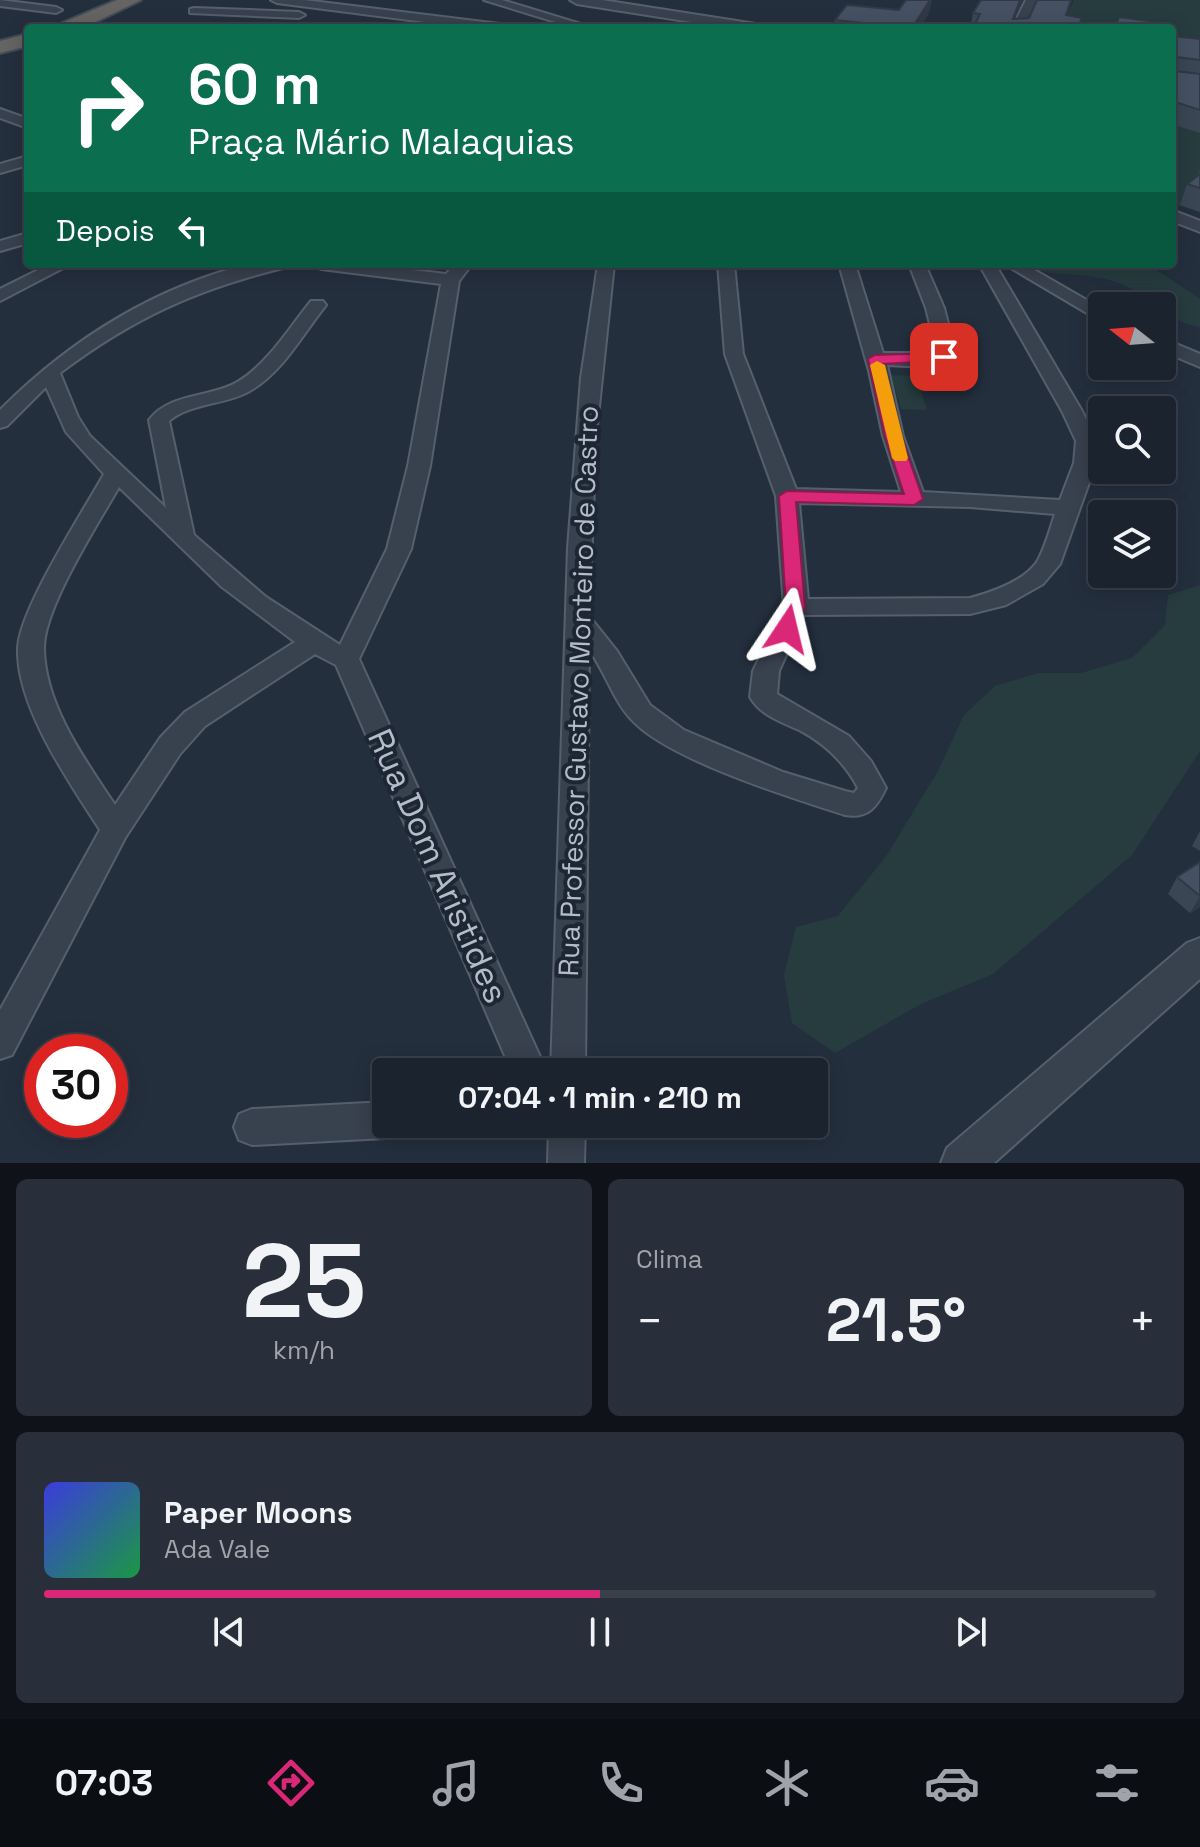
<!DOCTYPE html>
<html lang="pt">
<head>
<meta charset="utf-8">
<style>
	body { margin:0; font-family:"Space Grotesk",sans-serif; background:#282f3a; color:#f1f3f6; height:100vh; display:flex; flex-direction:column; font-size:30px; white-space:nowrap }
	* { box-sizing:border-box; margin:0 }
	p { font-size:26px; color:#a0a4aa }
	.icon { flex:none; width:44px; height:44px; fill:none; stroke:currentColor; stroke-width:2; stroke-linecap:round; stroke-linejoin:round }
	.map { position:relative; height:1163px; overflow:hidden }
	.details { display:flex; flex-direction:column; gap:16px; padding:16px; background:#0f1319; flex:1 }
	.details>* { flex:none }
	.top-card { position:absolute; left:24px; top:24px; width:1152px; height:244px; border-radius:8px; box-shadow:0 4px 20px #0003,0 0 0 2px #39404a; background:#0b6e4f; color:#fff; overflow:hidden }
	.needle { width:52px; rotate:287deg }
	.fabs { position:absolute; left:1088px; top:292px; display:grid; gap:16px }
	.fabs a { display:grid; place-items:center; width:88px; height:88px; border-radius:8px; background:#1b232e; box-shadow:0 4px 20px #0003,0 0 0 2px #39404a; font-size:40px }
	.speed { position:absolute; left:24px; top:1034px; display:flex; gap:16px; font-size:40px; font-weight:700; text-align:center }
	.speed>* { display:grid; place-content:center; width:104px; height:104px; border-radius:50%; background:#1b232e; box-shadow:0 4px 20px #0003,0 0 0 2px #39404a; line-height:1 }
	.speed .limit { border:12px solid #d22; background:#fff; color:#111 }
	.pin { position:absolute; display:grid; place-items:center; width:68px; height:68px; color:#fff; margin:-34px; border-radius:16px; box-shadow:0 4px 12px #0006 }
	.me { position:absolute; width:88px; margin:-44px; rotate:10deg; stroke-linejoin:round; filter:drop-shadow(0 0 6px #0008) }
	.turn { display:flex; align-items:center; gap:28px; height:168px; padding:0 32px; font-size:36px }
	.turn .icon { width:104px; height:104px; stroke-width:2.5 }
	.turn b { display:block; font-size:56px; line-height:68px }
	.then { display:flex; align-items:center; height:76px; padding:0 32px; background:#0003; gap:16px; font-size:30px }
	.big { font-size:60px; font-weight:600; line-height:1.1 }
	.details .tile { flex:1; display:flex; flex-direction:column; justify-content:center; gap:12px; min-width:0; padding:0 28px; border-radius:12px; background:#282f3a }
	.details .dial { align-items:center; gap:0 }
	.dial b { font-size:104px; line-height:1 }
	.song { display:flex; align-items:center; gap:24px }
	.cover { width:96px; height:96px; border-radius:12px; background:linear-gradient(135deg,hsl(240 70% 55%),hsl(140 70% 35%)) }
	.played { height:8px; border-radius:4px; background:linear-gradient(90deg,#db2777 50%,#39404a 50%) }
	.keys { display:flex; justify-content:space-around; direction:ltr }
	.heat { display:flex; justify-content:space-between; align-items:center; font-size:44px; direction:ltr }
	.details .tiles { flex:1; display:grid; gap:16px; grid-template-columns:1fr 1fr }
	.tile:last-child { grid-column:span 2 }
	.trip { position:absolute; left:372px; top:1058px; width:456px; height:80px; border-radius:8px; background:#1b232e; box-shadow:0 4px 20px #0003,0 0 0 2px #39404a; font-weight:600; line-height:80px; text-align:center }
	.dock { display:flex; height:128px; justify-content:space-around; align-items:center; background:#0b0e12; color:#a0a4aa }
	.dock .icon { width:56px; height:56px }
	.dock .active { color:#db2777 }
	.dock b { font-size:36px; color:#f1f3f6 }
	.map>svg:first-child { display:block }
	.green { fill:#263c3f }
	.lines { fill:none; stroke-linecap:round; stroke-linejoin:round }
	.minor-casing { stroke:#565f6c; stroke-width:4 }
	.tertiary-casing { stroke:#565f6c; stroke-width:4 }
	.trunk-casing { stroke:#434c59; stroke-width:4 }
	.minor { fill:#38414e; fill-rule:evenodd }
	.tertiary { fill:#38414e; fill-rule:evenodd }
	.trunk { fill:#656462; fill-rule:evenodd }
	.wall { fill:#3b4654 }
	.shaded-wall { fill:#303945 }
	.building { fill:#455162; stroke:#303945; stroke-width:2 }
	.route { fill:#db2777; stroke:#8e194d; stroke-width:2 }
	.slow { fill:#f59e0b }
	.labels { text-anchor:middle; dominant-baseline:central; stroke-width:8; stroke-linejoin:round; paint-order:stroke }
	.street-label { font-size:28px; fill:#b4bcc9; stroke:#1d2633 }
	.near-street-label { font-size:34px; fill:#b4bcc9; stroke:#1d2633 }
</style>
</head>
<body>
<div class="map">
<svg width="1200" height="1163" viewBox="0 0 1200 1163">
	<rect width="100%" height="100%" fill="#242f3e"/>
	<path class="green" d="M 1074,0 L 1200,0 L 1200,55 L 1172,51 L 1172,28 L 1061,28 Z
		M 1172,90 L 1200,94 L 1200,212 L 1172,204 Z
		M 1021,264 L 1148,264 L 1200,299 L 1200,327 C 1169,323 1149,294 1119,283 C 1087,270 1046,279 1021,264 Z
		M 891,375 L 916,376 L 927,410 L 901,409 Z
		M 1200,585 L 1200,751 L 1132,855 L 993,974 L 921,1004 L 835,1053 L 792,1023 L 784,975 L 796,927 L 838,916 L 887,855 L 938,771 L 964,715 L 995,686 L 1038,673 L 1081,673 L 1132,658 L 1165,625 L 1168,595 Z"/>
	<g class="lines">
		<g class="minor-casing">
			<path id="minor" d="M 0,0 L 56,7 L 62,10 L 56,13 L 0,6 Z
				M 271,0 L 304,0 L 500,24 L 506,28 L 472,28 L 277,3 Z
				M 484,0 L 502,0 L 594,28 L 575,28 Z
				M 1026,0 L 1038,0 L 1024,28 L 1012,28 Z
				M 194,8 L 299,12 L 305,15 L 299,18 L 190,13 L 190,9 Z
				M 0,109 L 28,119 L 28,128 L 0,118 Z
				M 28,156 L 28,165 L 0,173 L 0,164 Z
				M 1172,210 L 1200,221 L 1200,232 L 1172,221 Z
				M 28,233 L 28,243 L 0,251 L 0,241 Z
				M 50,264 L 71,264 L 0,301 L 0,289 Z
				M 249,264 L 285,264 L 283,268 C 195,290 133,318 60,373 L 78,417 L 90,436 L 166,508 L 149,420 C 170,392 212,398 239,381 C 269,362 289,328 311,301 L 323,301 L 326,305 L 323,309 C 301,337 280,376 246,393 C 222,405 191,403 169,421 L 194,535 L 266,597 L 340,645 L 387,549 L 408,466 L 441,284 L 321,269 L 313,264 L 362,264 L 446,274 L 455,264 L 472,264 L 459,281 L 430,466 L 411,549 L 359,659 L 547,1072 L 512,1072 L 336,665 L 315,654 L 205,726 L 180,754 L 125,838 L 12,1055 L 0,1059 L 0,1010 L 100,830 C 69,782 16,706 18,648 C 20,608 83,512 104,474 L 66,432 L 46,387 L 7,426 L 0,428 L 0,410 C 69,341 153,288 249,264 ZM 119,487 L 222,587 L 295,642 L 185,712 L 160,738 L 115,805 C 85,760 45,705 44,649 C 43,609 98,524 119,487 Z
				M 598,264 L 614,264 L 596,435 L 589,616 L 617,651 L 650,705 L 684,730 L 783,772 L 845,791 L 854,793 L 858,788 C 845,763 825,744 801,731 C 782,722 761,716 750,697 L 753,671 L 784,607 L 776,496 L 725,354 L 718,264 L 734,264 L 743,354 L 796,489 L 901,492 L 883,436 L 869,371 L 839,264 L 855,264 L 883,353 L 937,353 L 926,308 L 909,264 L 925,264 L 944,308 L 956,355 C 942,372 907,365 887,365 L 903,436 L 923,492 L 1060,500 L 1074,463 L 1076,441 L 1062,411 L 979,264 L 995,264 L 1082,411 L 1096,441 L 1096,463 L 1060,564 L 1043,584 L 1006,605 L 970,614 L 804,615 L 779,671 L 777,694 L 849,736 L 871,761 L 886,788 C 877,807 868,819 845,815 C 792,798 666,759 631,719 C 613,700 605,671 589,650 L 585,1072 L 551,1072 L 568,548 L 581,378 ZM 799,503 L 970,507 L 1055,514 C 1050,529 1045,548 1037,562 C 1024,581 992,592 970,598 L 808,599 Z
				M 1004,264 L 1024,264 L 1102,309 L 1102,322 Z
				M 1162,338 L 1200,354 L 1200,367 L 1162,351 Z
				M 386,1102 L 386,1124 L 402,1124 L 399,1133 L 386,1138 L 252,1145 L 239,1140 L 234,1127 L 239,1114 L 252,1109 Z
				M 549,1124 L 585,1124 L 584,1163 L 548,1163 Z"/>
		</g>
		<g class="tertiary-casing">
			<path id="tertiary" d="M 570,0 L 602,0 L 756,24 L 763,28 L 730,28 L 577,4 Z
				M 1200,938 L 1200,979 L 994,1163 L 941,1163 L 947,1148 L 1187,943 Z"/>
		</g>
		<g class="trunk-casing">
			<path id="trunk" d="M 117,0 L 141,0 L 83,28 L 58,28 L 60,24 Z
				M 28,34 L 28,46 L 0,53 L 0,41 Z"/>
		</g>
		<use href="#minor" class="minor"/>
		<use href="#tertiary" class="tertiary"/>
		<use href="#trunk" class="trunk"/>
	</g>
	<path class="wall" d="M 1072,0 L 1067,16 L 971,24 L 973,13 L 1015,18 L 1029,18 Z
		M 929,13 L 920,28 L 834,28 L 835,20 Z
		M 1172,36 L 1200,39 L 1200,133 L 1172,124 Z
		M 1200,170 L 1200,212 L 1180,205 L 1187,184 L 1198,175 Z
		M 1200,831 L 1200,851 L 1192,846 Z
		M 1200,862 L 1200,907 L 1190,913 L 1168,894 L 1177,877 Z"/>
	<path class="shaded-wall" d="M 930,0 L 932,0 L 929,13 L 920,28 L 912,28 Z
		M 1020,0 L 1023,0 L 1011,28 L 1013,19 Z
		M 1200,897 L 1200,907 L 1190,913 Z"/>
	<path class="building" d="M 906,0 L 930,0 L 912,28 L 835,20 L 847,5 L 899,10 Z
		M 981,0 L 1020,0 L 1013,19 L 1029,18 L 1037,0 L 1071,0 L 1066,15 L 1082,18 L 1077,28 L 973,28 L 980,14 L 973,13 Z
		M 1119,17 L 1149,21 L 1144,28 L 1115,28 Z
		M 1172,36 L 1200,39 L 1200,60 L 1176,57 L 1176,71 L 1200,74 L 1200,110 L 1172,101 L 1172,62 L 1175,61 L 1172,61 Z
		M 1200,174 L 1200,188 L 1187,184 Z
		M 1200,862 L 1200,896 L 1177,877 Z"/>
	<path class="route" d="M 944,353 L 951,357 L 949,360 L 883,364 L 901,436 L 923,499 L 914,505 L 796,502 L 805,607 L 794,633 L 781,633 L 778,629 L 786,607 L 779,496 L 787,491 L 904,494 L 885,436 L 868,359 L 875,355 Z"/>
	<path class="slow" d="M 877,361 L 885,365 L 908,458 L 906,461 L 895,461 L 892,458 L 870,365 Z"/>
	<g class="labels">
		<g class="street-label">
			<text transform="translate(578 691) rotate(-88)">Rua Professor Gustavo Monteiro de Castro</text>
		</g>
		<g class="near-street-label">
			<text transform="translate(438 866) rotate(66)">Rua Dom Aristides</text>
		</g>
	</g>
</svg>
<div class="fabs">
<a><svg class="needle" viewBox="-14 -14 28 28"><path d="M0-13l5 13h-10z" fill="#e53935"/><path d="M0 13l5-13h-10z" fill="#a0a4aa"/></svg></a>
<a><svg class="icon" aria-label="search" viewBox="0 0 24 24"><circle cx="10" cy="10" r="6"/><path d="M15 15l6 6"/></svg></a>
<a><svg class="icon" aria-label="layers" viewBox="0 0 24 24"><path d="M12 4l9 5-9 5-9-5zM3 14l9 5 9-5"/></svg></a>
</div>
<div class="speed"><div class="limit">30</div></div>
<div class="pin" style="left:944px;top:357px;background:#d93025"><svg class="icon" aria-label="arrive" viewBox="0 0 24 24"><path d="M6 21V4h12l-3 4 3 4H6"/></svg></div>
<svg class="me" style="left:787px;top:629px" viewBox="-20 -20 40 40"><path d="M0-17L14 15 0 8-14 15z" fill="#db2777" stroke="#fff" stroke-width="4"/></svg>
<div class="trip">07:04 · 1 min · 210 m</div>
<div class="top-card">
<div class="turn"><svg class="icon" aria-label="right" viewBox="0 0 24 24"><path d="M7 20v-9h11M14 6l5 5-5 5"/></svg><div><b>60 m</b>Praça Mário Malaquias</div></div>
<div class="then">Depois<svg class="icon" aria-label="left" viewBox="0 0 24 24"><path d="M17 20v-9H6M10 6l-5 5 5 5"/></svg></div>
</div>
</div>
<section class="details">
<div class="tiles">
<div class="tile dial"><b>25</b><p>km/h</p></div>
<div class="tile"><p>Clima</p>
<div class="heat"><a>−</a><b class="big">21.5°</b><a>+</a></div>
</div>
<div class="tile">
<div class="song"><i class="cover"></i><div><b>Paper Moons</b><p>Ada Vale</p></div></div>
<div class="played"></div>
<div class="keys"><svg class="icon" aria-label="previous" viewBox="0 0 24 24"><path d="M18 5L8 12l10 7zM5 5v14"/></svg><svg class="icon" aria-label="pause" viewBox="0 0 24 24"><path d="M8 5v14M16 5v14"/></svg><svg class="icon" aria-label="next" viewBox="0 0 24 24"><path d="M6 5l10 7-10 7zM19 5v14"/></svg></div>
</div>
</div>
</section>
<nav class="dock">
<b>07:03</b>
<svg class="icon active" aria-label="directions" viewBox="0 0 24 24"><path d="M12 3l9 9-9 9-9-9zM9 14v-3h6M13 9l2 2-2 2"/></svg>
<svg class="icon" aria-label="music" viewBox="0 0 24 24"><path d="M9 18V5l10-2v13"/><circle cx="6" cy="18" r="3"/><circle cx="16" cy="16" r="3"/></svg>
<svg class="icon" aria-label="phone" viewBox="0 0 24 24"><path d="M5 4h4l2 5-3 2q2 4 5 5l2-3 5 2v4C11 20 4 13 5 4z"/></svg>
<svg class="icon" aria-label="climate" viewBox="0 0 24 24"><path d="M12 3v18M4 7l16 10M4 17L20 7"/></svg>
<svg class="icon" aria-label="car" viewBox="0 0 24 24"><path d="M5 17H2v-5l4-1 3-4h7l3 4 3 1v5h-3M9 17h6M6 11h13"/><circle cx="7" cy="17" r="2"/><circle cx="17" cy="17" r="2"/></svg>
<svg class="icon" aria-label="filters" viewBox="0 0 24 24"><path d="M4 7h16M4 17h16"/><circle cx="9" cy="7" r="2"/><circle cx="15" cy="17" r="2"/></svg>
</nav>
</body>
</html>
